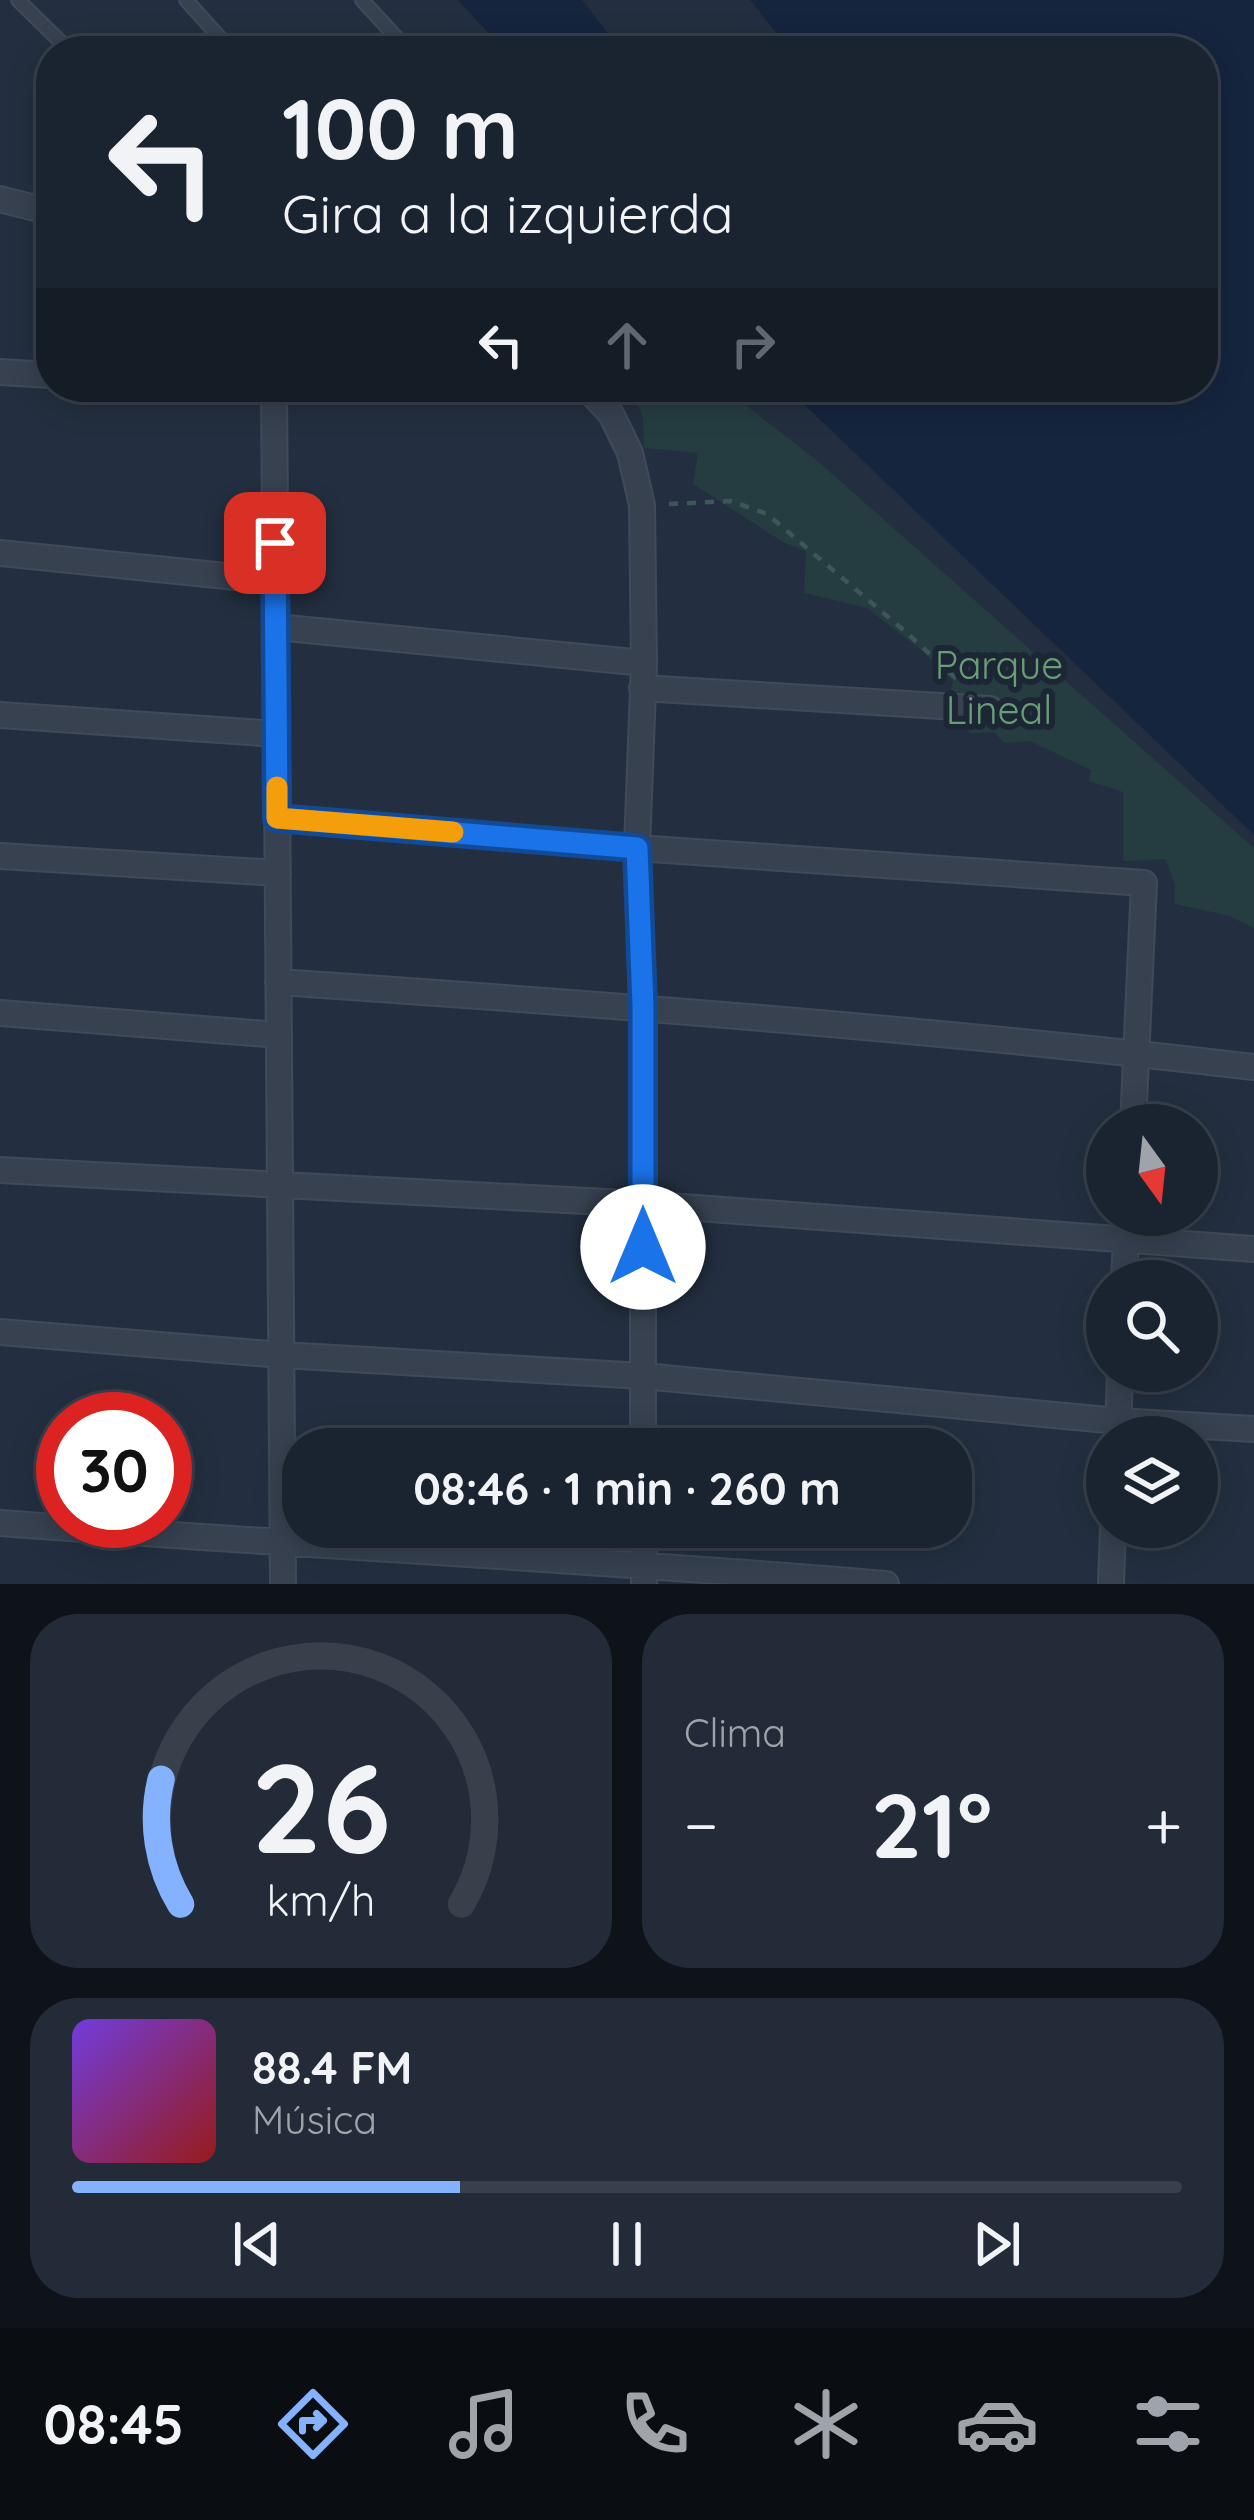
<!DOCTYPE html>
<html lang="es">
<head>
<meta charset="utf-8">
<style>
	body { margin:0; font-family:Quicksand,sans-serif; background:#232b38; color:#f1f3f6; height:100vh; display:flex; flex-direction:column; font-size:45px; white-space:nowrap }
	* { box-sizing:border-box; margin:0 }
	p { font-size:39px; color:#9fa4ab }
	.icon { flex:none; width:66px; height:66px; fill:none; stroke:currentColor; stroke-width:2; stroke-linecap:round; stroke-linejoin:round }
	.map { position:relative; height:1584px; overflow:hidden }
	.sheet { display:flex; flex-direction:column; gap:30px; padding:30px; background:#0e131a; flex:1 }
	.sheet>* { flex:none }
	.banner { position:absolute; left:36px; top:36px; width:1182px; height:366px; border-radius:48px; box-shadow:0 6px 30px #0003,0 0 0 3px #38404c; background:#1a2330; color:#f1f3f6; overflow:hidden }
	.needle { width:78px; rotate:165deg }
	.buttons { position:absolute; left:1086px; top:1104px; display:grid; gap:24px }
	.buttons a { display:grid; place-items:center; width:132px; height:132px; border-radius:50%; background:#1a2330; box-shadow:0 6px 30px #0003,0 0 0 3px #38404c; font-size:60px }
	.speed { position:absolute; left:36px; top:1392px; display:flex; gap:24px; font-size:60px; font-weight:700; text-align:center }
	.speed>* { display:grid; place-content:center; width:156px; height:156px; border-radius:50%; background:#1a2330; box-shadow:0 6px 30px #0003,0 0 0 3px #38404c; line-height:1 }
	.speed .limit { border:18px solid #d22; background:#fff; color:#111 }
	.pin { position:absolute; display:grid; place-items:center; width:102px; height:102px; color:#fff; margin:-51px; border-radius:24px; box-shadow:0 6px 18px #0006 }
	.me { position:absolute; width:132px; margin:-66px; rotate:0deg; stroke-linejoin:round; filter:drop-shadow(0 0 9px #0008) }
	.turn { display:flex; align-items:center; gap:42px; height:252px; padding:0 48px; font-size:54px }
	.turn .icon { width:156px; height:156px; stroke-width:2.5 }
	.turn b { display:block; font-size:84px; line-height:102px }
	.lanes { display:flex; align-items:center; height:114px; padding:0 48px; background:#0003; justify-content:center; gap:60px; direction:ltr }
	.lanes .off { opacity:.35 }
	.big { font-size:90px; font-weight:700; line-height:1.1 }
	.sheet .card { flex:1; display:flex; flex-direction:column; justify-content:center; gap:18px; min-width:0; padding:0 42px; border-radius:48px; background:#232b38 }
	.sheet .dial { align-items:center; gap:0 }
	.dial svg { height:312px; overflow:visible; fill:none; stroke:#38404c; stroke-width:7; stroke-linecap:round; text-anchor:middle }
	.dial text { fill:#f1f3f6; stroke:none }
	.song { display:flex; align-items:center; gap:36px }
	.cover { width:144px; height:144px; border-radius:18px; background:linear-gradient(135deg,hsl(260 70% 55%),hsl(0 70% 35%)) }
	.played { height:12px; border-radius:6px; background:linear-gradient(90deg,#84b2ff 35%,#38404c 35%) }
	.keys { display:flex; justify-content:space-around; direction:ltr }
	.heat { display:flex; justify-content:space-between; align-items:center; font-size:66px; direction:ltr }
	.sheet .tiles { flex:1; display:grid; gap:30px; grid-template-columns:1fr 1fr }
	.card:last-child { grid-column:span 2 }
	.trip { position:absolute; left:282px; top:1428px; width:690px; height:120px; border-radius:48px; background:#1a2330; box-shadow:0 6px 30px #0003,0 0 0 3px #38404c; font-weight:700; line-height:120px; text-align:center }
	.dock { display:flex; height:192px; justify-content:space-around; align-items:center; background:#0a0e13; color:#9fa4ab }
	.dock .icon { width:84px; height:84px }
	.dock .active { color:#84b2ff }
	.dock b { font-size:54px; color:#f1f3f6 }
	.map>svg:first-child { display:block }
	.green { fill:#253d41 }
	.water { fill:#15253e }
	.pier { fill:#232f40 }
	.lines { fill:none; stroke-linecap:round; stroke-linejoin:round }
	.service-casing { stroke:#404a59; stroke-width:16 }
	.minor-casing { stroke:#404a59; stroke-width:28 }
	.path { stroke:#3e5659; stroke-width:4.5; stroke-dasharray:9 9; stroke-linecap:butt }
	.service { stroke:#374150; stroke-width:12 }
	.minor { stroke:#374150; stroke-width:24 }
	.route-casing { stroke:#114b97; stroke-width:30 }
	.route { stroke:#1a73e8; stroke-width:21 }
	.slow { stroke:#f59e0b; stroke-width:21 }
	.labels { text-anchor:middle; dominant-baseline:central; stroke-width:12; stroke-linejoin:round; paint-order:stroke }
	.park-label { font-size:39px; fill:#689d75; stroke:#1c2635 }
</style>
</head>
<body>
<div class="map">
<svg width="1254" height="1584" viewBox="0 0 1254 1584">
	<rect width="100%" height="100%" fill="#232f40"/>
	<path class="green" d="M 612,387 L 723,387 L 821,464 L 1254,848 L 1254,928 L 1227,915 L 1174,904 L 1175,884 L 1165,859 L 1123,861 L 1123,792 L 1089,781 L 1091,770 L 1030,741 L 1004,743 L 994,732 L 969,733 L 968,725 L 958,722 L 950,698 L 953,681 L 920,649 L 867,608 L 804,593 L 806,551 L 783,542 L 693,484 L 698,453 L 644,448 C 643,412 646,404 612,387 Z"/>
	<path class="water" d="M 458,0 L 1254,0 L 1254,835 L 786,387 L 1203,387 L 1203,51 L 505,51 Z"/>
	<path class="pier" d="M 582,0 L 750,0 L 791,51 L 622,51 Z"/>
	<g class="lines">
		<g class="service-casing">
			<path id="service" d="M 18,0 L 70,51
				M 186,0 L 232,51
				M 362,0 L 409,51"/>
		</g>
		<g class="minor-casing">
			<path id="minor" d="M 0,199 L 51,212
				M 0,372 L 51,375
				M 247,387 L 274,389
				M 274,387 L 283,1584
				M 586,387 L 611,414 L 630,453 L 642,505 L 644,663 L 637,848 L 643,1006 L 643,1449
				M 0,553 L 275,581
				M 276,627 L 644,663
				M 642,688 L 990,709
				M 0,715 L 277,734
				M 277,818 L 637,848 L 1144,883 L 1133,1125
				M 0,856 L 278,873
				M 278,982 C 604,1004 930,1029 1254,1067
				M 0,1013 L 279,1035
				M 0,1170 L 643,1204 L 1254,1249
				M 1124,1281 L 1127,1215
				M 0,1332 L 282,1355 L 643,1376 L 1118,1421 L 1254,1429
				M 1118,1435 L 1120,1371
				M 0,1523 C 295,1545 591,1559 886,1584
				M 644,1527 L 644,1584
				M 1111,1584 L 1113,1527"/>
		</g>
		<path class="path" d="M 669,504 L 731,501 L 767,514 L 907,633 L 959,681"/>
		<use href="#service" class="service"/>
		<use href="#minor" class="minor"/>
	</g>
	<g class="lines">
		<g class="route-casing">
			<path id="route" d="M 275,543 L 277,818 L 637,848 L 643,1006 L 643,1247"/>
		</g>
		<use href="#route" class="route"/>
		<path class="slow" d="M 277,787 L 277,818 L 453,832"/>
	</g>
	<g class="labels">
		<g class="park-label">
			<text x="999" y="664">Parque<tspan x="999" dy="45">Lineal</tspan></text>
		</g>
	</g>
</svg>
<div class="buttons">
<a><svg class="needle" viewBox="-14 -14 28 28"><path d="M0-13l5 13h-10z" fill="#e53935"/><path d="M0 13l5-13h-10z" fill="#9fa4ab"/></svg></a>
<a><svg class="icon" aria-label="search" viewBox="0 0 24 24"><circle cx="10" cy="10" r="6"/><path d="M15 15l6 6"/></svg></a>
<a><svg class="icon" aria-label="layers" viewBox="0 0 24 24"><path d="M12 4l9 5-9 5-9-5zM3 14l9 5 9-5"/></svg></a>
</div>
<div class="speed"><div class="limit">30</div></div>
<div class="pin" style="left:275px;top:543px;background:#d93025"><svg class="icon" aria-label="arrive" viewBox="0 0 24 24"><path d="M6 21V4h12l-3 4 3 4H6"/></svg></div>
<svg class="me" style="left:643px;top:1247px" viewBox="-20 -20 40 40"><circle r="19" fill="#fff"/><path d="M0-13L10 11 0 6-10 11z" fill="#1a73e8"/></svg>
<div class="trip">08:46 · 1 min · 260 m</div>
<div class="banner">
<div class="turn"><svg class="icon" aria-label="left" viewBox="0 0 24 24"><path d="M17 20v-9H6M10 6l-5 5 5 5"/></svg><div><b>100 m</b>Gira a la izquierda</div></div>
<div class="lanes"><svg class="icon" aria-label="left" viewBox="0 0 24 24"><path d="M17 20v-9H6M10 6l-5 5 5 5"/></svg><svg class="icon off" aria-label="ahead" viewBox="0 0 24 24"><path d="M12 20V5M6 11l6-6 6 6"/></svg><svg class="icon off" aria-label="right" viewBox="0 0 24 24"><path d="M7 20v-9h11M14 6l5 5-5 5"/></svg></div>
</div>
</div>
<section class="sheet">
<div class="tiles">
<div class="card dial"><svg viewBox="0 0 100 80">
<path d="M14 69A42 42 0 1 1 86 69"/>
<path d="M14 69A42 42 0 0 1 9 37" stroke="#84b2ff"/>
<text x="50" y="56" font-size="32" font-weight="700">26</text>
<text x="50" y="72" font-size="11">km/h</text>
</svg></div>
<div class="card"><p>Clima</p>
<div class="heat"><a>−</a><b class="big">21°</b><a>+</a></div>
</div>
<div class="card">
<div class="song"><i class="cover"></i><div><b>88.4 FM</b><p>Música</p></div></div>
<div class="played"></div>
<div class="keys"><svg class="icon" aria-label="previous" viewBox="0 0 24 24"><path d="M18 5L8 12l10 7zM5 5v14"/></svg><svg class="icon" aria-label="pause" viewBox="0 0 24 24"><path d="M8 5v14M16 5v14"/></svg><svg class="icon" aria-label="next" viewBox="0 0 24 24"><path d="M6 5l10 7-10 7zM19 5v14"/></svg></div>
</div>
</div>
</section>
<nav class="dock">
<b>08:45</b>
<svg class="icon active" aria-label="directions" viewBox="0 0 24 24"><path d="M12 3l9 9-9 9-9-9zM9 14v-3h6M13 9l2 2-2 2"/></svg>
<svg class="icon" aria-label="music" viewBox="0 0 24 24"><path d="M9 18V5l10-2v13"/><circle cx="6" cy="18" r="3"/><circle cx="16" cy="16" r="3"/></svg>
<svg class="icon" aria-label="phone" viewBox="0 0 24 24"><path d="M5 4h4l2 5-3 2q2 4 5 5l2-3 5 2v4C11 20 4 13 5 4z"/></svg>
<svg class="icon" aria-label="climate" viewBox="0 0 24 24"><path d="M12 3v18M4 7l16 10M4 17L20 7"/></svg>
<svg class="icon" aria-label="car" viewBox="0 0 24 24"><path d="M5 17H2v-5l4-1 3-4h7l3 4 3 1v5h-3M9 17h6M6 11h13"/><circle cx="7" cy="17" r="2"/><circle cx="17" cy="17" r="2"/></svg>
<svg class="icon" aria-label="filters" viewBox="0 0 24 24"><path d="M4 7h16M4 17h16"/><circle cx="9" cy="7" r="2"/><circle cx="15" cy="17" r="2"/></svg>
</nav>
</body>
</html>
